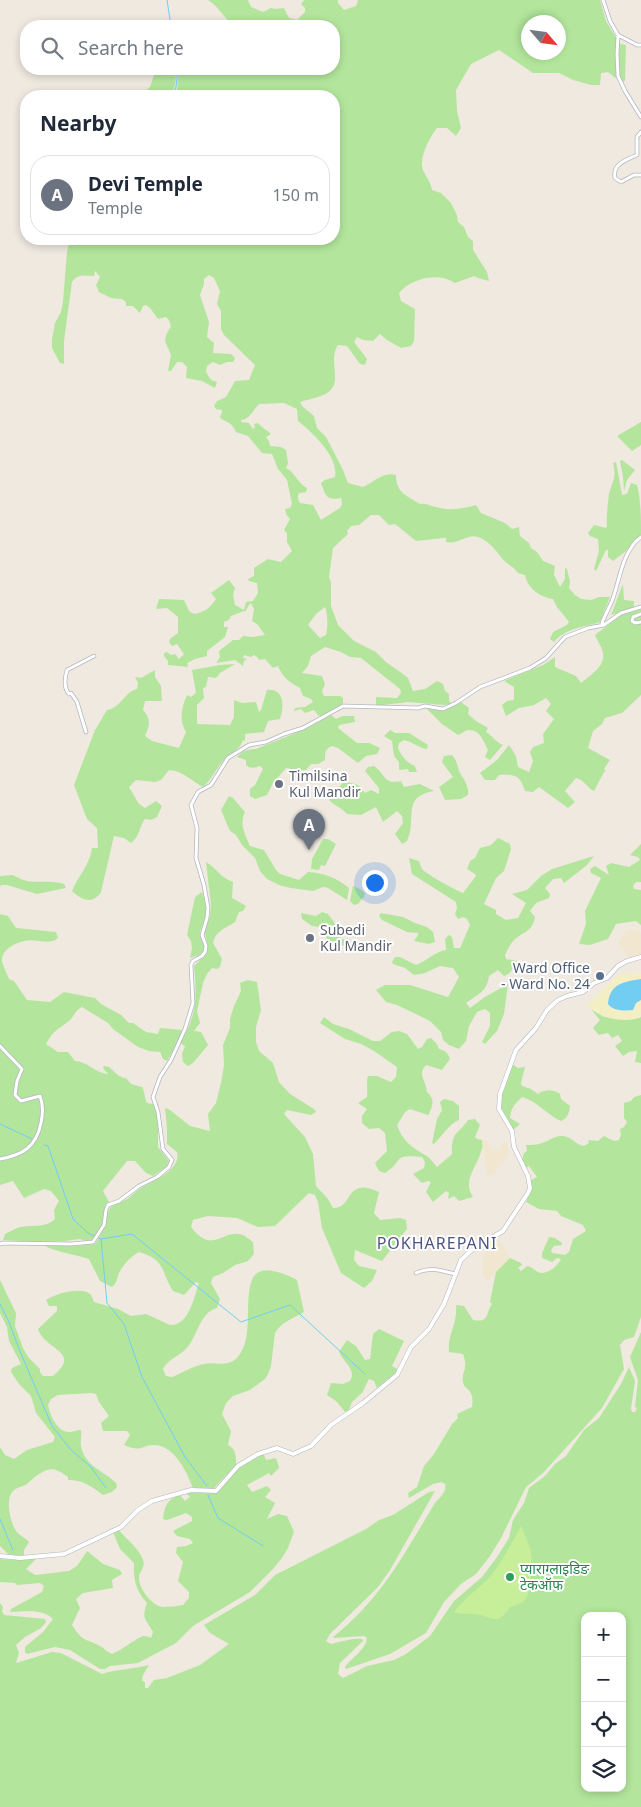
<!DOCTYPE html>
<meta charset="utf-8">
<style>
body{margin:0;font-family:"Noto Sans","Noto Sans Devanagari",sans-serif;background:#f2f2f3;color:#1f2937}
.controls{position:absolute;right:15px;bottom:15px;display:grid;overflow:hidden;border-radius:10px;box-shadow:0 2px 8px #0003}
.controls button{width:45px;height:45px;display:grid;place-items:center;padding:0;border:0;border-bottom:1px solid #e0e1e3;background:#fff;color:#1f2937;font:25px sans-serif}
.compass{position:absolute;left:521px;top:15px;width:45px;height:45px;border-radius:50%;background:#fff;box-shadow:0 2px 8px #0003;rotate:118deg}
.you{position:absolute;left:374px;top:882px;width:18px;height:18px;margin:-12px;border:4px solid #fff;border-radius:50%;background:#1a73e8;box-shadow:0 0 0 8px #1a73e833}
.badge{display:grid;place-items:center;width:32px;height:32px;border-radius:50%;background:#3e5cff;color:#fff;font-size:16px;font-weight:700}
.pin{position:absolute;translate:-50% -41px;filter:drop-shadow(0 1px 2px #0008)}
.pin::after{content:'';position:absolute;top:26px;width:18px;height:15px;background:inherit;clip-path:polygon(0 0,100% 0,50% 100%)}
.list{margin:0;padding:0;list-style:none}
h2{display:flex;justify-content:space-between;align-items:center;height:65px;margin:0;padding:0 20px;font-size:21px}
h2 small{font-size:16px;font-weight:400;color:#747a83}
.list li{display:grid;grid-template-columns:32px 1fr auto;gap:15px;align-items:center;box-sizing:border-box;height:80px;margin:0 10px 10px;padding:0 10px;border:1px solid #e0e1e3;border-radius:20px}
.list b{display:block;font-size:19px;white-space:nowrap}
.list p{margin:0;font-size:16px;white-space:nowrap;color:#747a83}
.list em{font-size:16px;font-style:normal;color:#747a83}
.icon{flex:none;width:28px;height:28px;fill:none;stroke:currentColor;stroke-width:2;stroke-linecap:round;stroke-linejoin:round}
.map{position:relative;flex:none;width:641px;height:1807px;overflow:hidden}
.search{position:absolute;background:#fff;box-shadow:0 2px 8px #0003;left:20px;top:20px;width:320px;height:55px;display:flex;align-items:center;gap:12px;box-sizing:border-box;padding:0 18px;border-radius:20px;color:#747a83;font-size:19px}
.panel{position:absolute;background:#fff;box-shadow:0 2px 8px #0003;left:20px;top:90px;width:320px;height:155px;border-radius:20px}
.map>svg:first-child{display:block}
</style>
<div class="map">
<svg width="641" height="1807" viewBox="0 0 641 1807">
<rect width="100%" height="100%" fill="#efe9e0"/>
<path fill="#f1e7d0" d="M627,930H638L641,934V956L630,959L619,945L618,941Z
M482,1140L488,1141L491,1149L501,1151V1143L507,1142L509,1153L508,1157L496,1169L495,1174L487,1176Z
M495,1237L503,1246L510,1258L488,1281L483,1276L482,1256L489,1248L487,1243Z"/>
<path fill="#b3e69c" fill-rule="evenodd" d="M208,0H248L251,7L263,12L271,8L275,9L284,8L289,18L297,20L305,12V8L301,4L304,0H338V3L344,10L356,6L358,0H600L606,21L620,44L626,45L625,80L624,82L614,77L608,72L601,73L600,85H591L573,80L559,73H533L499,50L471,64L456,90L457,111L461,128L456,136L447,128H437C429,138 417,161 424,172C427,178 431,183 432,190L441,193L451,203L457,215L458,222L464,227L468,237L473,241V250L487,272L489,281L478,278L474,276L455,283C438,272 412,278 399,293L401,301L415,309L414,341L411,346L401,348L387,340L380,334L373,341L363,340L357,337L354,342L367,359L365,365L360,364L347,346L338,345C327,361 344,382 327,393C320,398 308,399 300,402L303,407L314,416L317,428L326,437L343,470L348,483L363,487C374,482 383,471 396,475C396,493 406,495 420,504C427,503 429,506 436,507C450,511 462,509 476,505L481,513L505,523L512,529L519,527L520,536L529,543L531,548L537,552L543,561L555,566L554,575L560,587L565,579V568L567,569L570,582L569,588L575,595L581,599L591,600L599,597H610L600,622C583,628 567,627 554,642L550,639L553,632L567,625L569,622L557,607L553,599C540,597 527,588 525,575L518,573C513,566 506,564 501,557C495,549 482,533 469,537C461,539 456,544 446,542V538H443L416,541L395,524L389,525L379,515H371L359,525L351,526L347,531L348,534L333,548L329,577L331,582V606L338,625L354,641L376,652L386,662L403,674L408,678L413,691L425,689L437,681L443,684L445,691L449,694V700L451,704L444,705L408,702L376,706V697L397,698L401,693L400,689L361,658L350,657L341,652L325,647L311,656L308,666L302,673L322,676L325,684L322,691L324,696H340L343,698V704L321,716L318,715L314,710L305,713L301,709L294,711L295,708L305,707L313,702L311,699L303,696L300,688C289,682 283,678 278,666L273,668L265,659L259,660L257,657L254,655L251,657L244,655L243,658L247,659L244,661L243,666L235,660L216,663L220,657L219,651L233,640H239L243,636L252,637L265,635L257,624L252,621L254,609L251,603L249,605L245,612L244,611L231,616L229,620L224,622V627H228L225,637L207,651V656L195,659L187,663L188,667L168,665V661L164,656V653L167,652L171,655L175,654L179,659L184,654L177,644L172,646L169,642L170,639L178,633V617L167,608L156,609L159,599L184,600L189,611L194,614C205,612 210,608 216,599L211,593L229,580L235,588L233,595L235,605L244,610L246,602L253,601L258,593L257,583L249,581L248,579L254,576V568L268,559L281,562L292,551L287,542V533L284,530L290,519L286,514L285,509L290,508L292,504L287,480L278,469L272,454L262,453L248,436L236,432C232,423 229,423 221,419L220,416L222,413V410L216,409L214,406L217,401L226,397L235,381L249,380L255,365L224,335L221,329V311L217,304L220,291L214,278L209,275L204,279V284L200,295L209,322L207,337L214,343L213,353L231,354L235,358L233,362H227L220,365L213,362L207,366L206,372L211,380L217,382L215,388L202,381L186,378L187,367L182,362H177L171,371H168L171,355L165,341L166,335L171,326L169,320L166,317L158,319L150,308L146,305L143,306L140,313L133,306H126V302L122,299L111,298L99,292L96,285L100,277L95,271L94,276C85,276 78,273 72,282L64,341V364L60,363L52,348V339L55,323L61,312L63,302L67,252L70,239H334V96H175L177,89L179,69H334V26H275L272,24C266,24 262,21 257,21C249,21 238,29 230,22C222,15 218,6 208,0ZM528,22H558V52H528ZM284,403L297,409L298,421C312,432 339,457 335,477L325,480L321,483C326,496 326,501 341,498L342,504L340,508L321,520L313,505L300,503C298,500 297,496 299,493L306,492L307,488C297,483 296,473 286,468L288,463L286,450L281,447L270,446L269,441L266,437L271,434C267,430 262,428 258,423L254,424L255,427L253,429L249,423L241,422V420C250,419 253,410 259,404ZM325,607C328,615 328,627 326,635L320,638L308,625L316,614Z
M156,69H177L175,85L171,96H140L150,87Z
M641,422V445L632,451L617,436Z
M622,460L635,470L627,480L624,491L623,476L620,461Z
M616,462L622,495L627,494L631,483L637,485C641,499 641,520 641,536L632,544L626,551L613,561L608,557V550H606L596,571L594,569L599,551L598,539L590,536L588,533L594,525L606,528L607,526C606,519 608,502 609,494C612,482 617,478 613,463Z
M623,584L624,600L634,601V606L631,609L611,615Z
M641,609V695L622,713L605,718L602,724L593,731L588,748L610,760L604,769L606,771L604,772L594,791C587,788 585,780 576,778L565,791L575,802L568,808L539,787L533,792L525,791C520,775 515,774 499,775L495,780H485L480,773L497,760L509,745L516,756L518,767L529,772L533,761L530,752L533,747L544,743L543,734L554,719L546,711L551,704L546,698L534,705L519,708L506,716L502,705L507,701L514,700V687L504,681L543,665L555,657V667L576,676L581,683C589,676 605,667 603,654C603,648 597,641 595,635L621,615Z
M235,664L220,673L216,678L208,677L206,687L203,688L204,698L197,705V724L230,725L234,717V700L242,703L256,702L259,712L261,710L267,690C285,688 284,707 280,719L268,721L264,732L245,734V741L243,740C238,753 231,751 223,761C216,769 212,779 203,787C191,781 184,771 169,770L161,780L155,782L136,780L129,787L139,804L145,808L156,801L162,806L157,817L151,820L145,819C139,827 140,836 131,843L124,838L114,836L101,892C93,905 81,900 72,891C78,876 90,865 92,848H98L97,828L87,819L74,785L95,730L107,710C121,708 124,692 137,689L138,683L135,677L141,678L155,670V677L161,686L162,701H145L143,710C151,719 150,725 145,736L152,741L179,748L186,732C179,721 181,708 187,695L191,697L196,693L192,670L220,665Z
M461,702L469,708L468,714L476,721L488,728L486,732C493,736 495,742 503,745L490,760L485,757L488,750C484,742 480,730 469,730C465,730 462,734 458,735L442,724L426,708L444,711Z
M331,715L336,719L342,716H354L355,722L339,725L338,728L357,743H369L380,748L377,754L366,756L358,763L338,748L332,746C325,749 325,752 325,760L318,764H311L306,770L300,771L286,768L273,783L267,795L255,799L250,796V789L255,785L263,769L260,766C255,768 250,769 246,765V760L237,757C242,751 248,749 256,749L308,728Z
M390,730L395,733H409L428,745L427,749C419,748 413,742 404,740L399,743L398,748C401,756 407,763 415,766L417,772H409L408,769L399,770V762L394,756L392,741L384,736Z
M452,755C457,760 457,765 459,771C463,779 469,784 468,795L461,799L445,800L439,787L453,777L442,762L444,756Z
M374,766C386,774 383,785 401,781L404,787L420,784L434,791C400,797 418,819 407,841L402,844L395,834L403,823L402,816L397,811L383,822L376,807L361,815L347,814C342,808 335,806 329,800L344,781L358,785L365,793L371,790L379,794V788L365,771L368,767Z
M229,796L233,798L245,812C239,825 245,834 250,846L264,850L276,870L280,874L299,880L308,872C324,873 337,878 349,888L347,900L328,888L323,887L313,891L291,888L279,885L267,879L260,871L255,858L242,845L236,835L230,831L221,810Z
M498,838L510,844L511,849L504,871L496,878L484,904L496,910V914L506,920L518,918L526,903L512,894L527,890L541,876L552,869L594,856L587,865L564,883L561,878L553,879L545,888L550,894L549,898L536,903L530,911L535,917C532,933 523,931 513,941C510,945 507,950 505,955L506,959L517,961C514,967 511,974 504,976L498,970L489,976C487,992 478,994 466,1003L470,1008L485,997L508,984L504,1014L497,1031L485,1044L482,1042L490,1026V1013L485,1009L477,1012L469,1026L466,1041L459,1049L449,1045L443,1040L441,1032L430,1021L397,1005L386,1002L376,990L385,985H410L448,997L459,977L453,968L440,966L425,973L414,975L405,968L393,964L392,962L395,957H400L416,965C427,961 434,952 446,950L445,939L449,935L452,937L454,948H460L470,925L467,919L463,917L458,919L455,914L457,908L456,902L412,874L409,858L419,861C420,864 421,867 422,869C426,874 457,891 463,893L476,876L475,874L467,869L470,861L475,858L480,848L491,845Z
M323,839H328L336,844L325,866L321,865L319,870L311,869L312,859Z
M641,844V882H636L633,886L634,889L641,890V925L636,921L616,924L608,939L590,945L579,944L586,924L585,911L601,878L591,873L590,869L595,866L609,875L606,866L611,863L629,867L640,860L638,857L630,855Z
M206,862C217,868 219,877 233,882L232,898L246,906L243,911L239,912L235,922C226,928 215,931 213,943L222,959L220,967L217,969L212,968L207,974L203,983L197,1011L200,1023L194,1031L201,1032L208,1045L193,1063L188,1066L183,1062L182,1054L185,1046L180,1043C197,1016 197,997 194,966L206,954L208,947L204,929L210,916L211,905Z
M12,875C18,877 22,880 27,881C40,883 52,880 64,884L66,888L37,894L7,885H1L0,887V876Z
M353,886L360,889L365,893L364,897L358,904L354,905L350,901Z
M202,892C206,904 208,912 203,924C202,928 199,931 200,935C201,940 206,945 204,950C202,955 195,956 190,958L192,948L191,941L187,935L195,897Z
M322,912L328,914L334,922L341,939H348L347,945C331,947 327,942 322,927L312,926L302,919L301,913L316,916Z
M381,913L403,917L415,923L427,927L433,932L435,942L429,944L414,941L418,935V933L407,932L382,920L379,916Z
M0,914L8,916L16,928L56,932L58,938C49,946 35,938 24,941C15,943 1,950 2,961C3,966 7,974 9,979L14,981L27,1000L50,1002L64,992L95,998L101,1004L121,1015L129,1023H133L146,1032L158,1034L160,1028L182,1030L179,1040L167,1061L163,1059L160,1052L149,1051L138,1047L113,1029L108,1023L82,1007C74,1011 75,1016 69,1021C57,1030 54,1030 46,1044L58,1052H68L75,1061C87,1061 95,1073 108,1074L103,1068L104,1066L109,1067L119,1076L127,1079L131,1084L142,1087C145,1092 144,1097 147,1103L153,1104L158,1118V1147L169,1161L166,1167L153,1176L146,1173L135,1161H127L103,1191L109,1202L106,1207L103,1224L94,1239L86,1241L80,1239L65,1241L36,1242L3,1240L5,1234C10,1232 15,1228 20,1227C32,1225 46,1228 55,1219L54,1210L59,1201L51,1191L44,1189L24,1198L13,1181L0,1185Z
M248,980L257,982L261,1010L256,1027V1042L259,1051L273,1063L279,1082L290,1094L314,1109L316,1112L311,1115L287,1110L284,1114L305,1137L313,1154L316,1186L328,1199L333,1208C354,1209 344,1176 379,1192L374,1213L380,1220L400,1218L406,1220L407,1229L382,1261L355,1250L354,1260L359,1266L377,1270L372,1281L364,1288L341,1273L322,1228L318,1202L315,1195L309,1193L275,1226L258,1227L237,1218L208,1216L193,1220L191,1227C213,1256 223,1228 243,1235C246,1236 250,1240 253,1242L254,1254L248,1261L235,1265L223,1273L213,1277L211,1283L220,1299L217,1308C201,1312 198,1333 189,1345C182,1356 168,1358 163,1369L166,1376L172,1377C182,1373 193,1366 204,1364C215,1361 227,1368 237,1358C255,1338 243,1304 252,1280C259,1262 286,1274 297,1280L304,1312C294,1318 281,1322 275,1333L271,1366L268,1374L265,1379L250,1390L233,1396L226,1403L222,1414L231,1431L228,1445C236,1449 236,1456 236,1465L213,1489L193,1488C187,1473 175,1446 155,1445C140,1445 143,1453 124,1445L130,1435L127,1431H103L101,1423L109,1416L99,1402L96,1394L91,1393L58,1395L51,1399L48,1405C50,1415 57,1432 69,1432C74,1432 76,1430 81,1430C82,1436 80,1441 81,1446C85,1467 103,1470 116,1483L117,1487L112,1492L103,1495C91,1486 83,1480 68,1480V1477C64,1475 62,1472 58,1471C47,1465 35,1477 27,1484C22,1487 17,1487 13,1491C5,1499 10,1524 17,1532C20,1536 26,1538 29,1542L24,1550V1555L10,1556L0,1546V1447L5,1455L14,1459L27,1450L53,1442L55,1437L36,1413L31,1396L19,1384L11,1372L12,1368L21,1364L9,1341L7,1327L0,1313V1280L16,1313L15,1326L23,1348L28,1357L40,1369V1372L43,1376H53C83,1351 44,1350 38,1329L57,1311V1306H49L46,1300C54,1294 81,1286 90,1294C92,1296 93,1299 94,1302L118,1309L131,1316L146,1314L170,1325C189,1326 194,1297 199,1283L196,1282L184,1295L173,1291C160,1270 166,1260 139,1252C131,1256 123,1265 119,1273C117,1278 117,1283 112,1287L100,1281L89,1259C78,1255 51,1251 44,1245L76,1246L95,1244C104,1235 106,1209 112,1206C115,1204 119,1203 123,1201C129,1199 133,1194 138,1190C151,1181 182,1171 177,1152L167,1144V1128L165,1108L170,1110L190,1126L210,1131L208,1114L216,1103L221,1083L224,1065L223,1045L230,1028V1019L234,1006L241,991L240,983Z
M590,1008L604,1017L639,1018L641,1017V1063L635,1062L637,1051L629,1052L623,1056L615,1046L622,1041L618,1035L612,1038L608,1033L599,1035L593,1028L600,1020Z
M324,1017L333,1024L349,1029L373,1041H380L392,1032L399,1031L407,1034L418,1049L422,1047L427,1039L431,1038L437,1044L439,1049C445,1050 448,1053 450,1059L442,1070L426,1065C417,1074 426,1080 427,1092C435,1099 433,1105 429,1114L428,1115L410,1109L405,1112L397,1125C402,1140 411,1147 425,1155C430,1157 433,1163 437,1167L452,1154C451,1131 458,1135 468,1120L475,1119L480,1125L475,1137L477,1139L482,1140C482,1143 483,1146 482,1148C479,1165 461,1180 473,1197L459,1201L454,1196L448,1199L449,1193L446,1191L433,1202L426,1192L431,1182L428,1181L422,1183L413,1174L424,1168L425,1162L422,1157C390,1154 405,1161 385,1173L379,1171L375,1163L387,1151L385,1133L379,1128L369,1129L362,1123V1116L367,1109L358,1103L367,1097C368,1089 366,1083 368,1076H377L391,1082L396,1077L397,1067L374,1051L361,1044L345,1039L320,1023Z
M512,1064L518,1068L525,1067L521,1083L522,1086L531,1089L538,1094C544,1089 554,1089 560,1094L561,1099L570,1106C569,1113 568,1118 561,1121C547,1115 537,1101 522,1097C515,1104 511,1107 510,1118L520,1124L513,1130L500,1108L501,1097Z
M641,1095V1317L634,1337L624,1340L620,1345L624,1369L602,1408L543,1473L526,1487L501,1538L490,1556L476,1574L461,1584L444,1602L426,1633L390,1654L346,1669L345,1667C351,1658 366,1650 367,1638L364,1636L334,1638L333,1637C382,1598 404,1554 435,1503C440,1497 447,1492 445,1484L441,1482L433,1484L409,1498L408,1493L417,1487L424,1466L434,1454L452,1424L458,1418L457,1414L472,1407C475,1387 464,1391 463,1382C461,1371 469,1370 463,1354L449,1352C447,1334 458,1324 456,1305L464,1306L473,1320C490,1323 485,1314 492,1304L490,1302L496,1272L510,1258L521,1263L522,1265L518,1268L521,1271L527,1266C532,1267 534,1270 538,1272C546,1276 558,1266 561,1259L557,1258L552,1262L542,1258C541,1251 547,1244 549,1237L555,1238L562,1243V1245L554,1246L551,1250L552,1253L565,1255L569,1252L573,1239L586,1231L583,1225L561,1216L557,1211L539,1209L526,1202L531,1189V1180L537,1177L529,1166L526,1168L522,1160L524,1153L527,1151L526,1145C531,1145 537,1145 542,1143C548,1141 556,1135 563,1136C572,1137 576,1145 584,1146L589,1143L588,1140L598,1141L604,1136L614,1141L619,1140L621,1135L620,1129L624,1127L627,1122L624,1118V1103L631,1101L634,1097Z
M444,1099L453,1101L459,1106V1120C449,1124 442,1136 434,1144L432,1143L437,1119L442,1110L440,1102Z
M379,1329L404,1341L392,1366L399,1370L377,1388L374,1381L369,1379L362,1393L352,1402L349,1410L346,1413L336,1401L327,1395L331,1383L343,1384L350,1381C357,1369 343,1362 339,1352L347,1340L356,1346L365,1360L370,1359L373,1334Z
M641,1332V1807H0V1603L3,1607L2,1611L4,1615L45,1619L46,1622L41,1628L25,1637L16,1645L19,1653L16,1663L52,1652L61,1653L102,1674C117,1669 134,1669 149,1665L143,1675L142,1681L145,1682V1688H148L154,1680L167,1678L200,1665L229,1644L210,1633L204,1625L255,1595L275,1575L366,1529L379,1520L393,1515L429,1492L435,1491L390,1570L378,1587L330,1634L326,1641L331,1644C342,1642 351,1638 362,1639L363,1641L340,1663L338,1674L343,1678L367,1666L394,1660L406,1654L430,1636L454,1601L482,1577L497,1557L509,1538L513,1520L524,1503L529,1488L545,1476L555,1464L566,1456L584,1430L599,1418L621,1384L629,1367L635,1381L631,1409L632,1412H635L637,1408L635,1407L638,1380L630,1357ZM585,1616H622V1788H585Z
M263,1453L266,1460L276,1458L279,1468L271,1476L269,1473L247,1485L252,1492L267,1486L271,1490L265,1497L275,1503L267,1519L278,1514L287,1516L294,1532L288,1548L282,1558L273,1569L250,1592L193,1626L176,1643L138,1663L110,1666L105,1669H100L70,1650L55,1647L27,1654L25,1652V1647L43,1632L53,1619C42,1608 24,1612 10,1612L11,1609L42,1592L44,1586L40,1583L17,1585L15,1583L0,1582V1559L18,1560L37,1558L26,1569L35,1575L69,1571L77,1566L87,1551L103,1564L120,1570L122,1574L112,1580L113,1588L83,1593L76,1599L80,1608L72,1625C83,1643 86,1638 102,1647C105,1650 108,1652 112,1654C121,1651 139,1636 144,1636C145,1636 150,1637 151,1638L153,1632C146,1619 141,1619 147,1603C136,1591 133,1579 134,1563L120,1549L113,1532L118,1529C126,1539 139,1548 143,1560C146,1567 139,1571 139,1578C139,1589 152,1606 163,1607C169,1607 177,1606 183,1605L189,1598V1592L178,1581L183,1562L176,1553L177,1547L186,1546L193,1543L190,1539L177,1536L173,1531L192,1521V1517L186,1513L167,1520L163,1519C164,1507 167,1499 180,1495L185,1501L190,1497L186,1493L191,1491L217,1492L242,1465Z"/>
<path fill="#f4eec4" d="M641,973V979C624,981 613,984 608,1002C612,1011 623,1010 632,1011L636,1003L641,1000V1016L639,1018C622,1023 600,1018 587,1006L619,974Z"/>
<path fill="#c7ee98" d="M521,1526C532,1551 534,1556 530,1583C528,1598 527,1603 510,1607C496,1628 493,1616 475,1614C467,1614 462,1614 454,1612C463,1600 474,1592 485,1582C498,1569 512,1543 521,1526Z"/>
<path fill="#72cdf2" d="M641,979V1000L636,1003L633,1010C625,1011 613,1011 608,1004C610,983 624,982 641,979Z"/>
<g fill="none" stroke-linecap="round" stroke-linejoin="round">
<path stroke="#72cdf2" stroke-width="1" d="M167,0L171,26
M172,96L176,87L178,69
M0,1124L32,1139
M44,1145L48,1146L73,1219L88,1233L101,1239L132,1234L241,1322L290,1305L365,1374
M101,1239L107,1303L124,1324L142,1377L185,1457L207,1486
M0,1304L9,1322L19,1349L52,1426L71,1450L91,1467L106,1488
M208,1495L218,1518L263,1546
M0,1519L13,1550"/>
<g stroke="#b4b6c1" stroke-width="4.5">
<path id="minor" d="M603,0L610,21L618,35L617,54L618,76L625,91L641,117
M618,35L637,45H641
M641,132L637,137V155C626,160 612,164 615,178L621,182L634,175H641
M641,614L633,617L632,621L635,623L641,622
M604,624L602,623C605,615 609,608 612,601C620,580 622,551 641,537
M86,732L77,702L71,693L69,694C63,687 65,677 67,670L94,656
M0,1046L22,1069L17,1081L15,1095L21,1101L40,1096C43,1104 43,1114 41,1123C36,1147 23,1155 0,1159
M0,1244L3,1243L71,1244L93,1242L104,1225L106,1210L108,1205L119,1201L139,1186L157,1177L169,1167L172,1160L163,1149L158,1112L153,1097L160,1077L171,1060L185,1029L193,1003L191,965L193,961L202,956L205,952L206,946L202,935L207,918L208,908L204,885L196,858L197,828L191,805L198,792L211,785L228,758L249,745L266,742L284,734L303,728L343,706L418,708L425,706L443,709L456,703L480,687L530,668L546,658L565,637L588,628L604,625L621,613L641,607
M416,1273C432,1267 438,1270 455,1274"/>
</g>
<g stroke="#b4b6c1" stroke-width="5">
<path id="tertiary" d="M0,1556L20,1558L64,1554L121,1527L138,1510L152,1501L191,1490L216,1491L238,1466L258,1454L277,1448L293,1454L311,1446L331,1425L363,1403L397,1375L411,1347L429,1329L444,1304L461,1260L473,1249L503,1231L528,1193L530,1188L528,1176L514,1147L512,1131L499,1109L500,1094L516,1050L536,1028L547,1010L558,1000L567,996L583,992L594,983L607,978L618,966L627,961L641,957"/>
</g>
<use href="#minor" stroke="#fff" stroke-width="3"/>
<use href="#tertiary" stroke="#fff" stroke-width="4"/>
</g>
<g fill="#6b7280" stroke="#fff" stroke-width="2">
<circle cx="279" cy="784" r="5"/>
<circle cx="310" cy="938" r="5"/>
</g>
<circle fill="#5c6f8a" stroke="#fff" stroke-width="2" cx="600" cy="976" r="5"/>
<circle fill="#2e9e5b" stroke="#fff" stroke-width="2" cx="510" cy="1577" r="5"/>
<g text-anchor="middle" stroke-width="4" stroke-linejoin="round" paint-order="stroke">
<g font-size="14" fill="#5b616d" stroke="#fff" text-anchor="start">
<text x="289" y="781">Timilsina<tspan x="289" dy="16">Kul Mandir</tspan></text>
<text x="320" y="935">Subedi<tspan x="320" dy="16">Kul Mandir</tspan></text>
</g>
<g font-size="14" fill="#4e5e75" stroke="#fff" text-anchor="end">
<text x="590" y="973">Ward Office<tspan x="590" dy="16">- Ward No. 24</tspan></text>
</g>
<g font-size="14" fill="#27864d" stroke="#fff" text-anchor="start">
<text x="520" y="1574">प्याराग्लाइडिङ<tspan x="520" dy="16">टेकऑफ</tspan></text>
</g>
<g font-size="16" letter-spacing="1" fill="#4c5481" stroke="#fff">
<text x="437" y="1249">POKHAREPANI</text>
</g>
</g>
</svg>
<div class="controls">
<button>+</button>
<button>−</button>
<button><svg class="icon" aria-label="locate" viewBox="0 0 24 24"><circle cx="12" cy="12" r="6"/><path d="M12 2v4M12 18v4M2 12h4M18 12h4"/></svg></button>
<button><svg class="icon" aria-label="layers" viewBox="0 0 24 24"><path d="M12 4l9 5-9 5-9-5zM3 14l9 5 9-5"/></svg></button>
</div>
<svg class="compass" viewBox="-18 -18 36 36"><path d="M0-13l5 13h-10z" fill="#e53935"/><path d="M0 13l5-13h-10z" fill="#747a83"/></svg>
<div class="you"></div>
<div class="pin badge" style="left:309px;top:850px;background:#6b7280">A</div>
<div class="search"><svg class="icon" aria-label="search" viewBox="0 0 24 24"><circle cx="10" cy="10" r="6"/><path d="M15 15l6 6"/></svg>Search here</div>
<section class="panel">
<h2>Nearby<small></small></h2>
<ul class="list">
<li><span class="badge" style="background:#6b7280">A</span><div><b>Devi Temple</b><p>Temple</p></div><em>150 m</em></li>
</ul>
</section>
</div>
